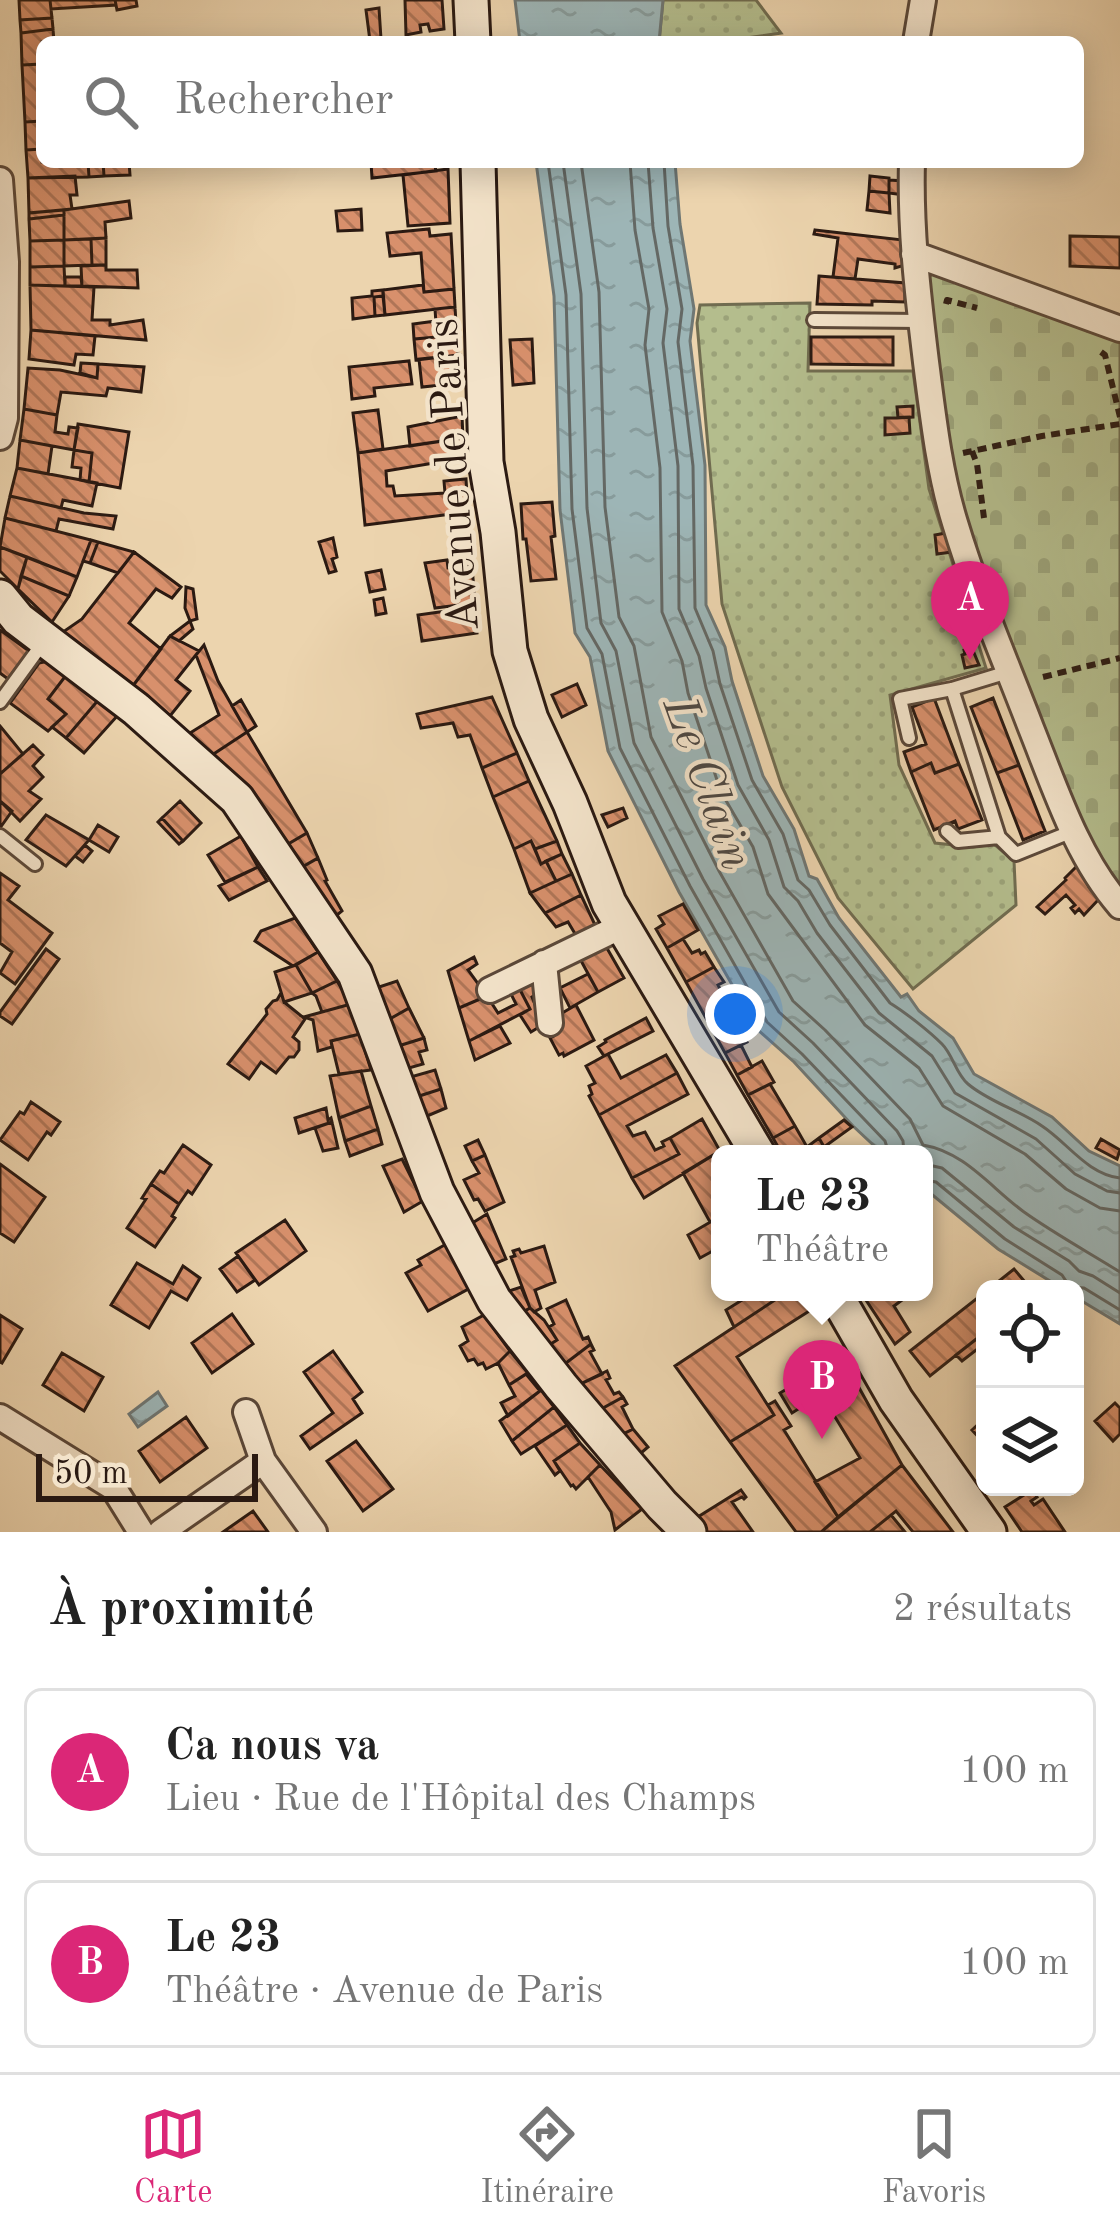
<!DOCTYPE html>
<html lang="fr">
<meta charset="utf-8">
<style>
body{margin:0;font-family:"Old Standard TT",serif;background:#f2f2f2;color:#222}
.controls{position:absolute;right:36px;bottom:36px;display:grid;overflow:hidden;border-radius:18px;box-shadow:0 6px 30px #0003}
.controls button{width:108px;height:108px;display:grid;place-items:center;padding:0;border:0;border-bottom:3px solid #e0e0e0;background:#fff;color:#222;font:60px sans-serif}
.scale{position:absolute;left:36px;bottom:30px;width:222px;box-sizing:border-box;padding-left:12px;border:6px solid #2b1a12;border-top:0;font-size:33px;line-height:42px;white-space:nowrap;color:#2b1a12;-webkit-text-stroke:9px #f3e3ca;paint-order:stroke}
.you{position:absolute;left:735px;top:1014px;width:42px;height:42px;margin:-30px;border:9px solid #fff;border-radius:50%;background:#1a73e8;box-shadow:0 0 0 18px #1a73e833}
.badge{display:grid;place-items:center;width:78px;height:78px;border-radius:50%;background:#db2777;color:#fff;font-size:39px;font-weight:700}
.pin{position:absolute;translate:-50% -99px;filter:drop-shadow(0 3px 6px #0008)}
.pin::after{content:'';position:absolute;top:63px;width:42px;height:36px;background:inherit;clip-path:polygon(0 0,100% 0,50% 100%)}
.popup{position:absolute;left:711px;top:1145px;width:222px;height:156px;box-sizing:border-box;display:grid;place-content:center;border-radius:18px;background:#fff;filter:drop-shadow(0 3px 9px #0005);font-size:39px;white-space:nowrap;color:#767676}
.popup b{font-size:45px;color:#222}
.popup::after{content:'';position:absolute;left:50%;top:100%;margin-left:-24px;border:24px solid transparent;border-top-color:#fff}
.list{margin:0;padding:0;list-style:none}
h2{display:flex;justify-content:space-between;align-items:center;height:156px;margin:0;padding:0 48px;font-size:51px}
h2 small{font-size:39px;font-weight:400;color:#767676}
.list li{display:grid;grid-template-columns:78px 1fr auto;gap:36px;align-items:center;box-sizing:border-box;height:168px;margin:0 24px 24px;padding:0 24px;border:3px solid #e0e0e0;border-radius:18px}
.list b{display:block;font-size:45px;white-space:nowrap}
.list p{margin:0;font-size:39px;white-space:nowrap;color:#767676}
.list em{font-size:39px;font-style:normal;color:#767676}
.icon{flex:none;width:66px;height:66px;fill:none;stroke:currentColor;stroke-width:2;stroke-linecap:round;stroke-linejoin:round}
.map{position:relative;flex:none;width:1120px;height:1532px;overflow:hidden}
.search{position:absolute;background:#fff;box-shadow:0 6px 30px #0003;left:36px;right:36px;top:36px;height:132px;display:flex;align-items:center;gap:30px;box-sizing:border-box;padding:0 42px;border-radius:18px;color:#767676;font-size:45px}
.sheet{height:540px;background:#fff}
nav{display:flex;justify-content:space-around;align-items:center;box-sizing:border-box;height:168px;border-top:3px solid #e0e0e0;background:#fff;font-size:33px;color:#767676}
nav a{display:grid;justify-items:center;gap:6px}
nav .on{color:#db2777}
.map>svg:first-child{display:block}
</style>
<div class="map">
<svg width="1120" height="1532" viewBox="0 0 1120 1532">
<defs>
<pattern id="grass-dots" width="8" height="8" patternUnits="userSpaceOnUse" patternTransform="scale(3)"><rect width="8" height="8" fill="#b4bd8d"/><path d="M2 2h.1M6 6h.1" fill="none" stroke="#9ba279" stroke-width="1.8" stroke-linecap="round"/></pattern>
<pattern id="cemetery-stones" width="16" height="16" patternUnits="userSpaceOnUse" patternTransform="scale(3)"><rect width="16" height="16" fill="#b4bd8d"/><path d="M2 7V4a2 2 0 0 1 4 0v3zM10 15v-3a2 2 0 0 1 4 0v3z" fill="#9ba279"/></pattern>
<pattern id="water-ripples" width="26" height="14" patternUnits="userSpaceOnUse" patternTransform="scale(3)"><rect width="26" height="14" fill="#9db5b6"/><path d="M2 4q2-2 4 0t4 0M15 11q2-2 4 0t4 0" fill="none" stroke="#879b9b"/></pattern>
<pattern id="building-back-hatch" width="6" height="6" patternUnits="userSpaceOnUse" patternTransform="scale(3)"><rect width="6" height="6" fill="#d8906c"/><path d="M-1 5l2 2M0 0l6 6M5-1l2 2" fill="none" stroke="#af7557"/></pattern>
</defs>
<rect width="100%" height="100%" fill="#ecd4ae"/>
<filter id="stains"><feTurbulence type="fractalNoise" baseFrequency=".00167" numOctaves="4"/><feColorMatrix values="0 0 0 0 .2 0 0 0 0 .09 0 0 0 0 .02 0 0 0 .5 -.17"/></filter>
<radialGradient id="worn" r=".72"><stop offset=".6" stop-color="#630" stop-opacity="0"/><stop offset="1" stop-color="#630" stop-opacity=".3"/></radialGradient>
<path fill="url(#grass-dots)" stroke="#706c50" stroke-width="3" d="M663,0H756L781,33L717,42H659Z
M810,303L808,371H913L929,489L986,668L890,695L899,765L935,843L973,847L994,844L1014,861L1016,905L913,989L838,898L782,787L722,604L697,323L700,305Z"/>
<path fill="url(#cemetery-stones)" stroke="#706c50" stroke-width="3" d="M933,269L1120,338V892L1107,877L1068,797L992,605L946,453L924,276Z"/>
<path fill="url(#water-ripples)" stroke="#6f7774" stroke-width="3" d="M515,0H663L659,42H520Z
M536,162H675L680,224L694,309L690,341L705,465L706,605L725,647L732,681L763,776L794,829L809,876L817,879L839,918L901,997L907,994L919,1011L953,1038L974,1074L1052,1117L1089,1151L1120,1166V1324L1075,1297V1289H1063L998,1249L924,1188V1154H883L853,1126L794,1062L758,1030L679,892L608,751L590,657L575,633L560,510L554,296Z
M158,1392L167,1406L138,1427L129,1414Z"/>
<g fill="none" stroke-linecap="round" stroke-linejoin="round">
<path stroke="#646864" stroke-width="3" d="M548,162L566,295L572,509L587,628L602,654L620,748L690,886L767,1022L802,1054L885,1141L889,1154
M563,162L581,294L587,508L601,623L616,651L634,743L703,879L779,1012L813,1043L897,1131L903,1141L904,1154
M581,162L599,292L605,507L619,617L634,646L651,737L719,871L793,1001L825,1030L910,1119L923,1145C965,1152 991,1188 1024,1212C1055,1234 1088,1252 1120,1272
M630,162L635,230L649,309L645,345L660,468L662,612L682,661L688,693L721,792L753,847L768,894L865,1025L919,1068L943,1106L1025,1154L1066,1189L1100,1208L1120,1211
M648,162L653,228L667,309L663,343L678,466L679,609L699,656L706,688L738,785L769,840L784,887L798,901L817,933L879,1013L932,1056L955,1093L1036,1139L1075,1174L1107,1191L1120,1193
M664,162L668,226L682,309L678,342L693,466L695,608L713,651L720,684L752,780L783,834L798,880L809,890L830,925L890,1003C906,1013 929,1031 942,1044C953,1055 956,1074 968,1084C989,1102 1019,1110 1042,1126C1068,1143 1087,1174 1120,1178
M924,1164L942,1168L1014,1227L1069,1261L1079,1271L1093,1276L1120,1293
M924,1180L936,1182L1005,1239L1062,1275L1070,1287L1084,1288L1120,1310"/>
</g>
<path fill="url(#building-back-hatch)" stroke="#2b1a12" stroke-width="3" d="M19,0H50L52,18L20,20Z
M50,0H115L116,5L51,9Z
M115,0H136L137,6L117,10Z
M405,0H442L444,29L430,31L428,24L420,25L421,32L406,35Z
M379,8L381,39L370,41L366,10Z
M52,18L53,29L21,33L20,20Z
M53,29L54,42H42V64L22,65L21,33Z
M42,64V121L25,122L22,65Z
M42,121V149L26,150L25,122Z
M42,149V162H88L89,177L28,178L26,150Z
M88,162H103L104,176L89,177Z
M103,162H129L130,175L104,176Z
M371,162H434L436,171L372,178Z
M448,169L450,223L408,226L403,175Z
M75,176L77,195H70L72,209L29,213L28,178Z
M870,176L889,178V193L869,191Z
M889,180L904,181V195L889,193Z
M869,191L889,193L890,213L867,210Z
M129,201L131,218L105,222L106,238L64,240V210Z
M361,209L362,230L338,231L336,211Z
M64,210V215L29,219V213Z
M64,215V240L30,241L29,219Z
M429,229L430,236L451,234L454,289L424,292L421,253L390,256L387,233Z
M815,230L903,240L905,265L895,268V264L858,259L855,279L833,277L838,238L814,234Z
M1070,236L1120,237V268L1070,266Z
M106,238V265H92L91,239Z
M91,239L92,265L64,266V240Z
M64,240V266L30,267V241Z
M106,265V270H137L138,288L82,286L81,266Z
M64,266L65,286L30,285V267Z
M819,276L905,283V302L872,301V305L817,304Z
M65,277H81L82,286H65Z
M30,285L94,287L92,320H110V325L143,320L146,340L31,330Z
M423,285L424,292L454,289L455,307L385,315L383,290Z
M383,290V296L374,297L375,316L353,319L352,298L372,296V291Z
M383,296L385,315L375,316L374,297Z
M455,307L458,355L416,360L414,339L437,337L435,309Z
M436,321L437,337L414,339L413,324Z
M31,330L95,336L93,355L76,354L74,365L29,359Z
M811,337H893V365L811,364Z
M532,339L534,383L513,385L510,340Z
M460,355L461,383L422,387L419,359Z
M409,361L412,384L374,388L375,396L352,399L349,367Z
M81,363L98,364L97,378L80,373Z
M98,364L144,367L141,392L108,388L106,396L61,392L57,415L24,409L28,368L60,370L97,378Z
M913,406V417L898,418L897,407Z
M24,409L57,415L55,432L68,434L69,427L78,428L74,450L20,440Z
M378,410L383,449L358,453L353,413Z
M462,416L463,438L410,446L408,427Z
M909,417L910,433L885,435V418Z
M78,424L129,432L120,488L89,482L92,453L74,450Z
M463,438L464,458L386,471L387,486H393L395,496L445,493L444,481L466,479L468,512L365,525L358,453Z
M20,440L52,446L48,474L17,468Z
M74,450L92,453L89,482L80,480L81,468L72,467Z
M17,468L97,483L92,506L63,500L61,508L10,496Z
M10,496L84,513L116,516L113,529L59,519L56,531L5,518Z
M552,502L555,536L551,537L556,579L531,581L526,539H523L521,504Z
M5,518L91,540L77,577L0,547Z
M946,533L952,552L937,554L935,535Z
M333,538L337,557L332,559L336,571L329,573L319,542Z
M91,540L98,542L90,563L83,561Z
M98,542L134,552L118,573L90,563Z
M0,547L27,557L18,589L0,571Z
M134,552L181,587L172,598L156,589L129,623L161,649L132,687L63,632L82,619Z
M470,553L472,566L459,567L458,554Z
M27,557L77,577L69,596L21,576Z
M447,560L448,568L472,566L475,603L435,608L425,563Z
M381,570L385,589L370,592L366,573Z
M21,576L69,596L52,622L18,589Z
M186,587L193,589L197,619L190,621L185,608Z
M383,598L386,613L376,615L374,600Z
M475,607L477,633L422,641L418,615Z
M190,621L193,629L179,641L170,636Z
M0,630L29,651L8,679L0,673Z
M170,636L199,651L176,680L190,691L170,716L132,687Z
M204,645L218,681L247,732L212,755L190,733L219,715L196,655Z
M972,648L979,665L965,668L962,655L965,654L964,650Z
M49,661L67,674L48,699L66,714L48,731L10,703L39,663Z
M67,674L100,698L66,738L52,727L66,714L48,699Z
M577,684L586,705L562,717L552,695Z
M492,697L517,753L482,768L470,735L458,737L453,723L421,728L417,714Z
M100,698L119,714L84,753L66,738Z
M934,698L959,764L935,773L931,763L911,772L904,752L926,744L912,707Z
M993,698L1019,765L997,773L971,707Z
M241,700L256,726L247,732L232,706Z
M0,726L23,754L0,774Z
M247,732L307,833L283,847L212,755Z
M33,745L43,755L33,766L43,777L29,791L41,799L20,821L0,801V774Z
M517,753L529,781L493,797L482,768Z
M931,763L935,773L959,764L982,820L958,829L955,821L934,830L911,772Z
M1019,765L1045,831L1023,840L997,773Z
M529,781L557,841L535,849L531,841L514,849L493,797Z
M0,801L12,811L0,828Z
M180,801L201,823L183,841L162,818Z
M623,808L627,818L608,827L602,815Z
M46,815L89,840L66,866L26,840Z
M162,818L183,841L179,844L158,822Z
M98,825L118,837L109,852L89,840Z
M307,833L318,858L297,870L283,847Z
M241,836L258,867L225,882L208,855Z
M531,841L541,864L546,861L556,881L530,893L514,849Z
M557,841L562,854L541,864L535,849Z
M85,845L92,851L83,862L75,856Z
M562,854L572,874L556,881L546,861Z
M318,858L327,880L325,881L342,911L332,919L297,870Z
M1078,865L1089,887L1099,899L1084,915L1079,909L1075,913L1071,908L1075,905L1066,895L1045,914L1037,907L1066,880L1065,878Z
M258,867L267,881L229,900L219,886Z
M0,873L19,886L8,900L52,933L15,984L0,973L12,952L0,943Z
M572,874L581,895L545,913L530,893Z
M581,895L596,927L577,937L568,922L556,927L545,913Z
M683,904L698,930L667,948L656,929L664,924L659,916Z
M295,918L318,952L293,966L255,941L261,931Z
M683,939L692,953L699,950L701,954L705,952L714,967L686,982L667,948Z
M604,943L624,978L598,992L579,957Z
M46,949L59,959L12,1024L0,1016V1012Z
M318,952L337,981L312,993L296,965Z
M474,957L477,964L468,970L487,996L459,1008L448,971Z
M296,965L312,993L284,1002L275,972Z
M714,967L724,982L718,985L722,993L718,996L726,1010L707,1020L686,982Z
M538,970L541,992L532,997L536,1007L542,1004L544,1024L531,1032L520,1015L530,1009L515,980Z
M588,974L598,992L570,1008L560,988Z
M337,981L351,1004L322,1012L316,996L312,993Z
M397,981L409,1008L388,1020L379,987Z
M517,984L530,1009L469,1041L459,1008L487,996L498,1013L516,1004L508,988Z
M281,993L284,1002L305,1019L293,1037L299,1042V1050L294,1057H289L276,1073L261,1062L249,1079L228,1064L267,1014L266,1009L273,1001L277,1000Z
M351,1004L360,1034L331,1041L332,1047L318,1051L313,1020L304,1017Z
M576,1005L594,1040L564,1056L563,1053L559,1055L550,1038L554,1036L550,1020Z
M733,1006L744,1024L739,1026L747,1042L725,1053L707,1020Z
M409,1008L424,1038L395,1047L388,1020Z
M646,1018L653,1031L604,1056L598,1047L606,1042L605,1040Z
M500,1026L510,1043L475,1060L469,1041Z
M360,1034L371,1070L339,1074L331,1041Z
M424,1038L427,1050L419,1052L423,1064L402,1070L395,1047Z
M741,1045L752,1067L737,1075L725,1053Z
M608,1054L621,1078L666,1055L677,1073L599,1115L589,1096L592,1094L589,1086L595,1083L586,1066Z
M762,1061L774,1082L748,1095L737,1075Z
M435,1070L441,1089L413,1098L407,1078Z
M361,1071L371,1106L339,1118L330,1076Z
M677,1073L688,1094L627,1126L633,1136L645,1132L655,1150L664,1146L662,1142L670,1138L679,1154L632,1178L599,1115Z
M770,1084L795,1126L773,1138L748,1095Z
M441,1089L446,1108L420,1119L413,1098Z
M31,1102L60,1122L51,1135L47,1132L28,1160L0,1140L20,1112L24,1114Z
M371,1106L378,1129L345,1141L339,1118Z
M326,1108L328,1120L331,1118L332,1122L299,1133L295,1118Z
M702,1119L720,1151L644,1198L632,1178L679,1154L670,1138Z
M844,1120L852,1127L824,1147L819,1138Z
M332,1122L338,1148L323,1151L315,1128Z
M795,1126L807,1147L797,1154H782L773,1138Z
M378,1129L382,1144L350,1156L345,1141Z
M819,1138L828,1154H797L807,1147Z
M1101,1139L1120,1150L1117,1159L1096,1148Z
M478,1140L485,1155L472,1161L465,1146Z
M183,1145L211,1165L192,1194L188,1191L179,1204L151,1184L160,1171L164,1173Z
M720,1151V1216L710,1222L683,1173Z
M485,1155L504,1202L485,1211L478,1199L474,1200L464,1180L479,1173L472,1161Z
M402,1159L423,1201L404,1212L383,1166Z
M0,1164L45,1197L14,1242L0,1233Z
M151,1184L179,1204L172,1216L175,1218L155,1247L127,1228L146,1199L142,1198Z
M487,1214L506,1259L489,1266L469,1225Z
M719,1217L720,1247L700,1258L688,1235Z
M285,1220L306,1251L259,1285L236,1253Z
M448,1243L470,1288L428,1311L406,1273L421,1265L418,1260Z
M544,1246L555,1282L535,1290L541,1308L534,1312L530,1308L511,1257L515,1256L513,1251L519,1249L521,1253Z
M238,1256L255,1280L237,1292L220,1269Z
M137,1263L173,1284L183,1266L200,1278L187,1300L171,1291L149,1328L111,1305Z
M1014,1269L1031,1289H989Z
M521,1287L530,1308L519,1314L503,1293Z
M755,1292H787L734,1327L726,1310Z
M787,1292H805L814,1308L737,1357L774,1415L730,1442L675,1366Z
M866,1292H913L894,1306L910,1332L895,1344L862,1294Z
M985,1292V1332L930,1376L910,1351Z
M566,1300L583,1339L588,1337L591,1344L562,1366L546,1347L557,1340L549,1327L554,1324L547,1309Z
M530,1308L544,1320L557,1340L546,1347L519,1314Z
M232,1314L253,1344L212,1373L192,1343Z
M0,1315L22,1329L2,1363L0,1362Z
M484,1315L510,1351L498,1363L486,1369L483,1363L478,1365L474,1359L468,1361L460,1346L468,1341L462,1327Z
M979,1337L984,1344L962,1361L956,1355Z
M591,1344L594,1350L590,1352L602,1374L576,1386L562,1366Z
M333,1351L362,1392L353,1399L362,1413L310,1449L301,1436L333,1413L304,1372Z
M510,1351L528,1373L509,1385L498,1363Z
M838,1351L852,1375L792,1413L780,1393L825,1367L821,1360Z
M62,1353L103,1377L84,1411L43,1385Z
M607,1371L610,1378L606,1380L614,1394L619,1392L623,1397L594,1413L576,1386Z
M526,1374L540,1391L508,1416L501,1403L515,1396L509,1385Z
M852,1375L902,1465L838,1517L815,1482L860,1458L821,1394Z
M541,1390L554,1407L512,1441L500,1421Z
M623,1397L627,1404L622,1407L633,1429L613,1439L594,1413Z
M775,1401L791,1426L784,1430L838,1517L821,1532H796L730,1442L774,1415L768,1405Z
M1115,1403L1120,1408V1434L1113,1441L1095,1421Z
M554,1407L567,1425L521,1454L512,1441Z
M186,1417L207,1448L160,1482L139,1451Z
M985,1418V1444L972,1430Z
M567,1425L580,1443L554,1461L560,1471L555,1475L535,1446Z
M633,1429L648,1447L633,1460L613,1439Z
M356,1441L393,1489L363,1511L327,1461Z
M580,1443L600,1465L576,1489L573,1485L571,1486L554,1461Z
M600,1465L642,1509L615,1530L611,1512L588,1477Z
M902,1465L953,1532H913L896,1511L870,1532H821Z
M741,1490L746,1497L744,1499L742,1497L732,1502L753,1532H707L693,1520Z
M1032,1490L1037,1497L1031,1501L1034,1505L1043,1499L1065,1532H1022L1005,1507Z
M253,1511L268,1532H223Z
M891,1515L905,1532H870Z"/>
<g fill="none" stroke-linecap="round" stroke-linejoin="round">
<g stroke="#5b4839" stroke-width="18">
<path id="lane" d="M814,320L921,321
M952,689L999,837
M0,702L45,640
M909,738L900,699L952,689L1008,672
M947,831L958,841L999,837L1016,854L1073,831
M0,836L35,864"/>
</g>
<g stroke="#5b4839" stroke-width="30">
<path id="street" d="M916,42L923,0
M912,162C910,229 918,296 926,362C933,416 939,471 955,523C976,593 1005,660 1031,728C1055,788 1077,857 1120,906
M0,180L6,262L5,418L0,437
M914,254L1120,329
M544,963L550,1023
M490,990L622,926
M246,1412L263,1461L314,1532
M0,1417L113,1487L141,1532
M161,1532L263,1461"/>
</g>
<g stroke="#2b1a12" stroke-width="39">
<path id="secondary" d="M471,0L473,42
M478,162L486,462L498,532L510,651L531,719L570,803L609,903L758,1154
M0,597L18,619L136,709L237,799L355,974L437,1192L494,1300L561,1386L662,1505L689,1532
M834,1292L896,1400L989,1532"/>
</g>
<path stroke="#2b1a12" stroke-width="6" stroke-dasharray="9 6" stroke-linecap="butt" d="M946,304L947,300L977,308
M1101,352L1105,355L1120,417
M972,451L977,464L984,518
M963,453L1042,436L1120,424
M1043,677L1120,658"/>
<use href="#lane" stroke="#f3e3ca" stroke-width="12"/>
<use href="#street" stroke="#f3e3ca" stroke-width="24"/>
<use href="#secondary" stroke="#f3e3ca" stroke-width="33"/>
</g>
<g text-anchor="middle" stroke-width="9" stroke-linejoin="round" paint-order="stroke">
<g font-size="45" fill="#2b1a12" stroke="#f3e3ca">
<text transform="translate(451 475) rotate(-94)" y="16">Avenue de Paris</text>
</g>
<g font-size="48" font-style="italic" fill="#4d4843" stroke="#f3e3ca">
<text transform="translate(710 782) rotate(70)" y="17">Le Clain</text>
</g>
</g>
<rect width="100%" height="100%" filter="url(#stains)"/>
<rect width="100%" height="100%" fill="url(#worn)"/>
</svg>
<div class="controls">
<button><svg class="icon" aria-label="locate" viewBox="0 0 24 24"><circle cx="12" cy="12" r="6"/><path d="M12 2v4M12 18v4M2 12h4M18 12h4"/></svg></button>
<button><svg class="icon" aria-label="layers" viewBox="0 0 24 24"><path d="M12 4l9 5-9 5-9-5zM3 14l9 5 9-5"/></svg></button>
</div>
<div class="scale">50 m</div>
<div class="you"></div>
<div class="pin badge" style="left:970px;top:660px">A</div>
<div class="pin badge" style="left:822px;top:1439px">B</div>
<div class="popup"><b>Le 23</b>Théâtre</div>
<div class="search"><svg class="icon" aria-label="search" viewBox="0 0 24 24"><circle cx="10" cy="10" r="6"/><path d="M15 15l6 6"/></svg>Rechercher</div>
</div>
<section class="sheet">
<h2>À proximité<small>2 résultats</small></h2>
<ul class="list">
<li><span class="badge">A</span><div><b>Ca nous va</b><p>Lieu · Rue de l'Hôpital des Champs</p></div><em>100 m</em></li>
<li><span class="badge">B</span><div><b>Le 23</b><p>Théâtre · Avenue de Paris</p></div><em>100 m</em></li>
</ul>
</section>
<nav>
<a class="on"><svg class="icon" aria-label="map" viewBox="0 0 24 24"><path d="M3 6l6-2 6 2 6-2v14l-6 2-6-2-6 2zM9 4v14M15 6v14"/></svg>Carte</a>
<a><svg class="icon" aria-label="directions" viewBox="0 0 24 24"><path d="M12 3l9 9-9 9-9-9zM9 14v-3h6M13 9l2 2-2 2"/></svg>Itinéraire</a>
<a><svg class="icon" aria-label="saved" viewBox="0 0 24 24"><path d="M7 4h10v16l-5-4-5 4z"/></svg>Favoris</a>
</nav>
